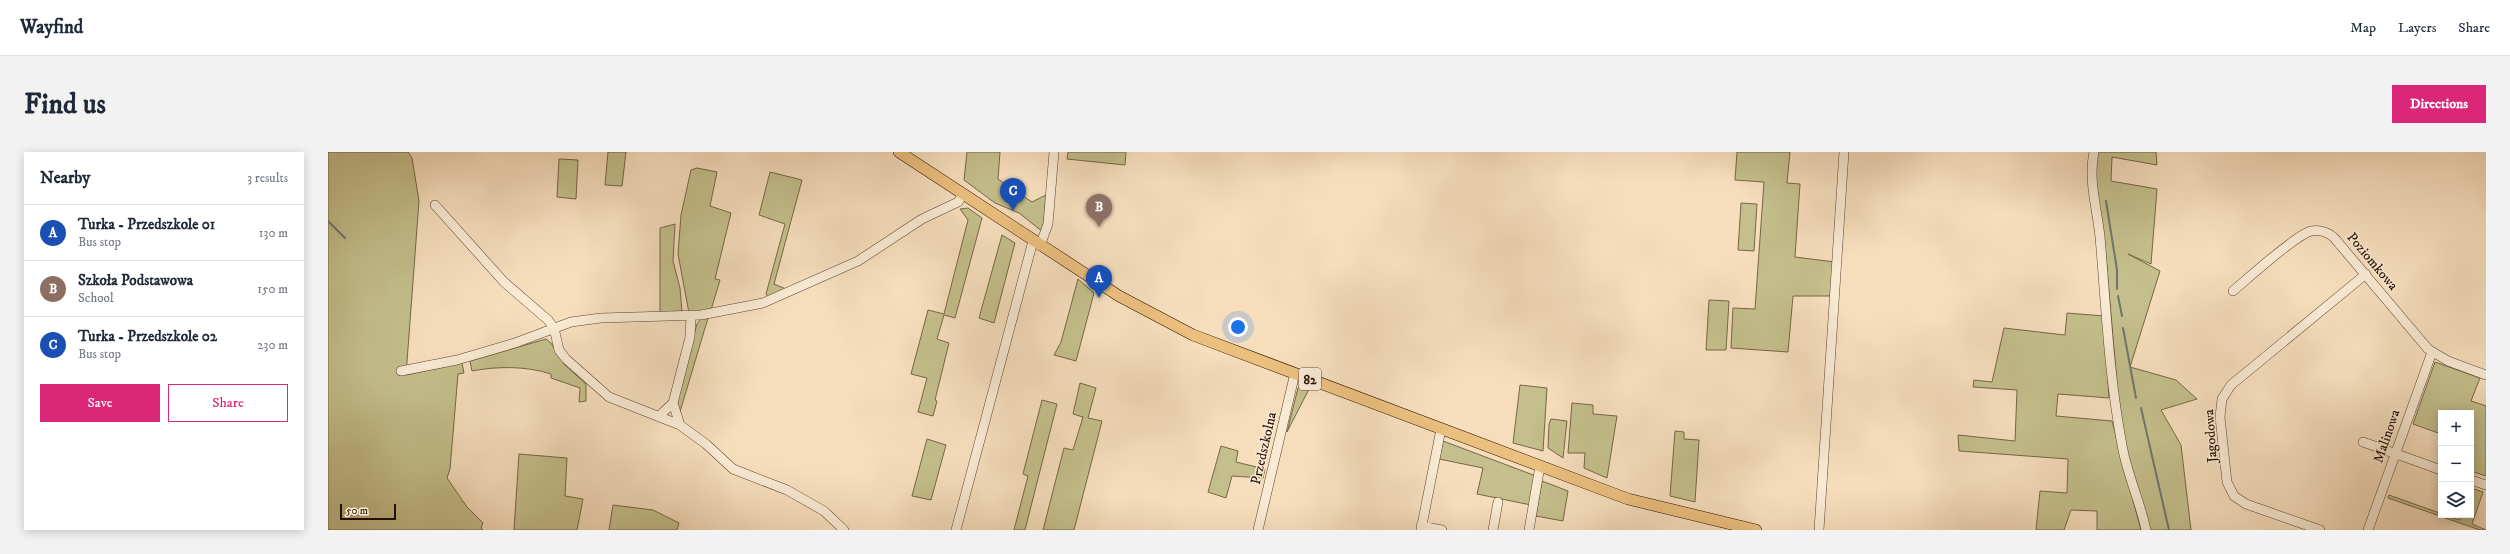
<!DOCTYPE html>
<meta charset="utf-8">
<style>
body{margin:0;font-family:"IM FELL DW Pica",serif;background:#f2f2f3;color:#1f2937}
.controls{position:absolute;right:12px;bottom:12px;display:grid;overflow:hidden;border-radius:0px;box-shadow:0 2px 10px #0003}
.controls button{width:36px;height:36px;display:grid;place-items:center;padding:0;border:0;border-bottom:1px solid #e0e1e3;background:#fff;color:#1f2937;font:20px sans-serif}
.scale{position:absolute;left:12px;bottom:10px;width:56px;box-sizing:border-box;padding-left:4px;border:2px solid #280e00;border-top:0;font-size:11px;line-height:14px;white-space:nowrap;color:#280e00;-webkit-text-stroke:3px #f9ead4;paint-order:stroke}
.you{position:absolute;left:910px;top:175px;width:14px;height:14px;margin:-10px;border:3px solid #fff;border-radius:50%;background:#1a73e8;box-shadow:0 0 0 6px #1a73e833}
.badge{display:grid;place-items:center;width:26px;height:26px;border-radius:50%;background:#db2777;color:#fff;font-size:13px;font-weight:700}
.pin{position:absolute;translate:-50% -33px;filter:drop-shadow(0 1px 2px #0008)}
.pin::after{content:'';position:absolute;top:21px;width:14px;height:12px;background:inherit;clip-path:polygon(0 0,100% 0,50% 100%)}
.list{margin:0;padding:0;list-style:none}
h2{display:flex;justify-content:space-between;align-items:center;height:52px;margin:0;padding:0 16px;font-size:17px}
h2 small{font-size:13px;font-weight:400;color:#747a83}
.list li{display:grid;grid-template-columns:26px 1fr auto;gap:12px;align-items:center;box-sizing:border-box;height:56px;padding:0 16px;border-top:1px solid #e0e1e3}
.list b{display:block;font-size:15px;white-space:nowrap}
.list p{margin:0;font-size:13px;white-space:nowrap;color:#747a83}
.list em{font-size:13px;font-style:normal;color:#747a83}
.actions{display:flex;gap:8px;padding:12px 16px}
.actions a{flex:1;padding:9px 0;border:1px solid #db2777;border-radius:0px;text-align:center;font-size:14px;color:#db2777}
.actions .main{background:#db2777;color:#fff}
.icon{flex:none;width:22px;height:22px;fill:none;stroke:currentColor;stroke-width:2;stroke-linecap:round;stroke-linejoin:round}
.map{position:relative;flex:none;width:2158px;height:378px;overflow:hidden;border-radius:0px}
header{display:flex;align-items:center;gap:24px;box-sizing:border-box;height:56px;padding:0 20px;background:#fff;border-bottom:1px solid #e0e1e3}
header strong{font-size:19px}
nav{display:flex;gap:22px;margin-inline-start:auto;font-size:14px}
.intro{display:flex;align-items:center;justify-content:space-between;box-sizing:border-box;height:96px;padding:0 24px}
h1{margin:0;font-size:28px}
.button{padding:10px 18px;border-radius:0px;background:#db2777;color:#fff;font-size:14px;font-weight:700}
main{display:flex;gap:24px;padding:0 24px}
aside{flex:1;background:#fff;border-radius:0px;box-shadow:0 2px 10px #0003}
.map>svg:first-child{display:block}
</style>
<header>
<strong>Wayfind</strong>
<nav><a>Map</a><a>Layers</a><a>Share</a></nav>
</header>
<div class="intro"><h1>Find us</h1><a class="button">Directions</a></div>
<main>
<aside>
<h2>Nearby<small>3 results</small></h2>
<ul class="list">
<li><span class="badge" style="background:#1a4fb4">A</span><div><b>Turka - Przedszkole 01</b><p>Bus stop</p></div><em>130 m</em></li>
<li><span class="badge" style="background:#8d6e63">B</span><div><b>Szkoła Podstawowa</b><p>School</p></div><em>150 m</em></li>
<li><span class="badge" style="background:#1a4fb4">C</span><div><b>Turka - Przedszkole 02</b><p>Bus stop</p></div><em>230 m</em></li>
</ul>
<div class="actions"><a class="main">Save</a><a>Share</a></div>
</aside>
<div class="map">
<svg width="2158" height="378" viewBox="0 0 2158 378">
<rect width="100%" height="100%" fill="#f6debd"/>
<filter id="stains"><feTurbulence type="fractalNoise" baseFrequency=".005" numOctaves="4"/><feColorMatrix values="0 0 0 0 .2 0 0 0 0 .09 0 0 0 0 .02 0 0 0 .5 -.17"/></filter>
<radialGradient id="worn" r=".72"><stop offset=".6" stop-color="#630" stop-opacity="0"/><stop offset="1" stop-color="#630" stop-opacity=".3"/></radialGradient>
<path fill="#c4bf8c" stroke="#766646" d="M0,0H80L84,6L91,49L78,223L134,211L136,221L130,222L122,317L119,326L139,355L155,371L153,376L155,378H0Z
M280,0H298L294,34L277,33Z
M639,0H672L670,27L704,50L718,43L715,80L691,61L667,51L636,28Z
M740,0H798L797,13L739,7Z
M1409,0H1462L1459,31L1472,32L1467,105L1507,110L1505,144H1465L1460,200L1403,196L1405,156L1427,157L1436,30L1407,28Z
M1769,0H1828L1829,13L1784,5L1783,29L1829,37L1823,112L1800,102L1832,119L1802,215L1848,228L1869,247L1833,258L1853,293L1863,378H1820L1798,297L1790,242L1778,105L1767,26Z
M231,7L250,8L248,47L229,45Z
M369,16L389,20L382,54L403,61L387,127L392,128L383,158L361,161L350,102L353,63L363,18Z
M442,20L474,28L446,132L458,137L440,145L438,142L457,72L431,63Z
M1413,51L1429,52L1426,99L1410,98Z
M640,56L654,66L627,166L616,163L609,187L621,191L607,248L609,249L605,264L590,260L599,226L583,222L600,158L616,162L640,68L632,57Z
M347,72L345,109L352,136L354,160H332V76Z
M674,83L687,91L666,171L651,166Z
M750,127L766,141L748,209L726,203L733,190Z
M1381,148L1401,149L1398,198H1378Z
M1739,161L1776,164L1781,246L1730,242L1728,264L1784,269L1813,378H1769V359L1743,358L1736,378H1708L1712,339L1739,341L1740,307L1631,299L1630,283L1687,289L1689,238L1645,235L1646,228L1664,230L1676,176L1737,183Z
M380,166L351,263C344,241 363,195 369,172L373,167Z
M218,187L223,191L236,212L258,232V249L251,250L252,236L223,226V222C198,214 170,214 144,219L142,209Z
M2107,210L2152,226L2143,249L2158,254V324L2143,319V261H2113V282L2085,272Z
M752,231L768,236L760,266L774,269L746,378H715L736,296L745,298L755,265L745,262Z
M1192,233L1219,236L1215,299L1185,291Z
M972,234L981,237L959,280L970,236Z
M714,248L729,252L697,378H686L700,324L695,322Z
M1244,251L1265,253V262L1289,264L1279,326L1256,316L1257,301H1240Z
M1223,267L1239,269L1235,306L1220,296L1221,272Z
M1347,279L1356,280V287L1371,288L1367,350L1342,344Z
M599,287L618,293L603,348L584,344Z
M1115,289L1208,324L1203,353L1149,342L1155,316L1111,307Z
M893,294L910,299L908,310L937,317L935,326L904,324L898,346L880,340Z
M191,302L239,306L237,344L255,347L249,378H186Z
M1214,329L1240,339L1235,369L1208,364Z
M2143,336L2155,340L2144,372L2158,378H2152L2060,346L2061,343L2131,368L2133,363H2143Z
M285,353L325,358L351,371L349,378H281Z"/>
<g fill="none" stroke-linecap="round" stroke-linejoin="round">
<path stroke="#6f766e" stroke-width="2" d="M1778,49L1789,118V137
M0,69L17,86
M1790,144L1794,164
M1795,176L1808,246
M1813,256L1841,378"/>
<g stroke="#5c422f" stroke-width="10">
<path id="minor" d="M1766,0C1760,28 1769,56 1772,85C1778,154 1781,225 1794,293C1799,322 1812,349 1818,378
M107,53L176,130L220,168L226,176L231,198L238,207L281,245L352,273L378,292L405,317L459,338L496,359L516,378
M712,94L720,72L726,0
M1905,139C1919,127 1969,82 1983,79C1992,77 2003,81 2008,88L2100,197L2120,209L2158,223
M73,219L129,208L187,191L243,170L273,166L373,163L435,151L530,109L594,67L630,50L634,44
M345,251L352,273
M331,264L345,251L362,185L363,164
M2035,290L2113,318
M2143,328L2158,333
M1093,374L1114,378
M628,378L705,89
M930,378L967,221
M1093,378L1113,277
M1165,378L1170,350
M1201,378L1212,314
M1491,378L1516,0
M1992,378L1918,352L1906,344L1899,330L1892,265L1894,247L1903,233L2038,122
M2040,378L2104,200"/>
</g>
<g stroke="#280e00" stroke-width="12">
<path id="major" d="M571,0L791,144L865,183L1300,347L1428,378"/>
</g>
<use href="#minor" stroke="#f9ead4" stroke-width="9"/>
<use href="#major" stroke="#ebbf7e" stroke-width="11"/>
</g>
<g text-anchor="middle" stroke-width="3" stroke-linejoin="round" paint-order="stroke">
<rect fill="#f9ead4" stroke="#675040" stroke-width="1" x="971" y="216" width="22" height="22" rx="3"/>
<g font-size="13" font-weight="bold" fill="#280e00">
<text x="982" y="232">82</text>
</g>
<g font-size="14" fill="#280e00" stroke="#f9ead4">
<text transform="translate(2045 109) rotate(50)" y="5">Poziomkowa</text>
<text transform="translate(1882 284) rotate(-94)" y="5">Jagodowa</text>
<text transform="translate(2058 284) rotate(-71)" y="5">Malinowa</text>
<text transform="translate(935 296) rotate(-77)" y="5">Przedszkolna</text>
</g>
</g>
<rect width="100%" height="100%" filter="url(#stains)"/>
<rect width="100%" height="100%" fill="url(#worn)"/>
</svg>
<div class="controls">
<button>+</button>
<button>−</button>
<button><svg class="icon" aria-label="layers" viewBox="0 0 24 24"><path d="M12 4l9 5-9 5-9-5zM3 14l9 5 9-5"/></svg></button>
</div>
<div class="scale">50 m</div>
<div class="you"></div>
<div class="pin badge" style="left:771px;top:146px;background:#1a4fb4">A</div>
<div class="pin badge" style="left:771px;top:75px;background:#8d6e63">B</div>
<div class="pin badge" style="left:685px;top:59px;background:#1a4fb4">C</div>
</div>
</main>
